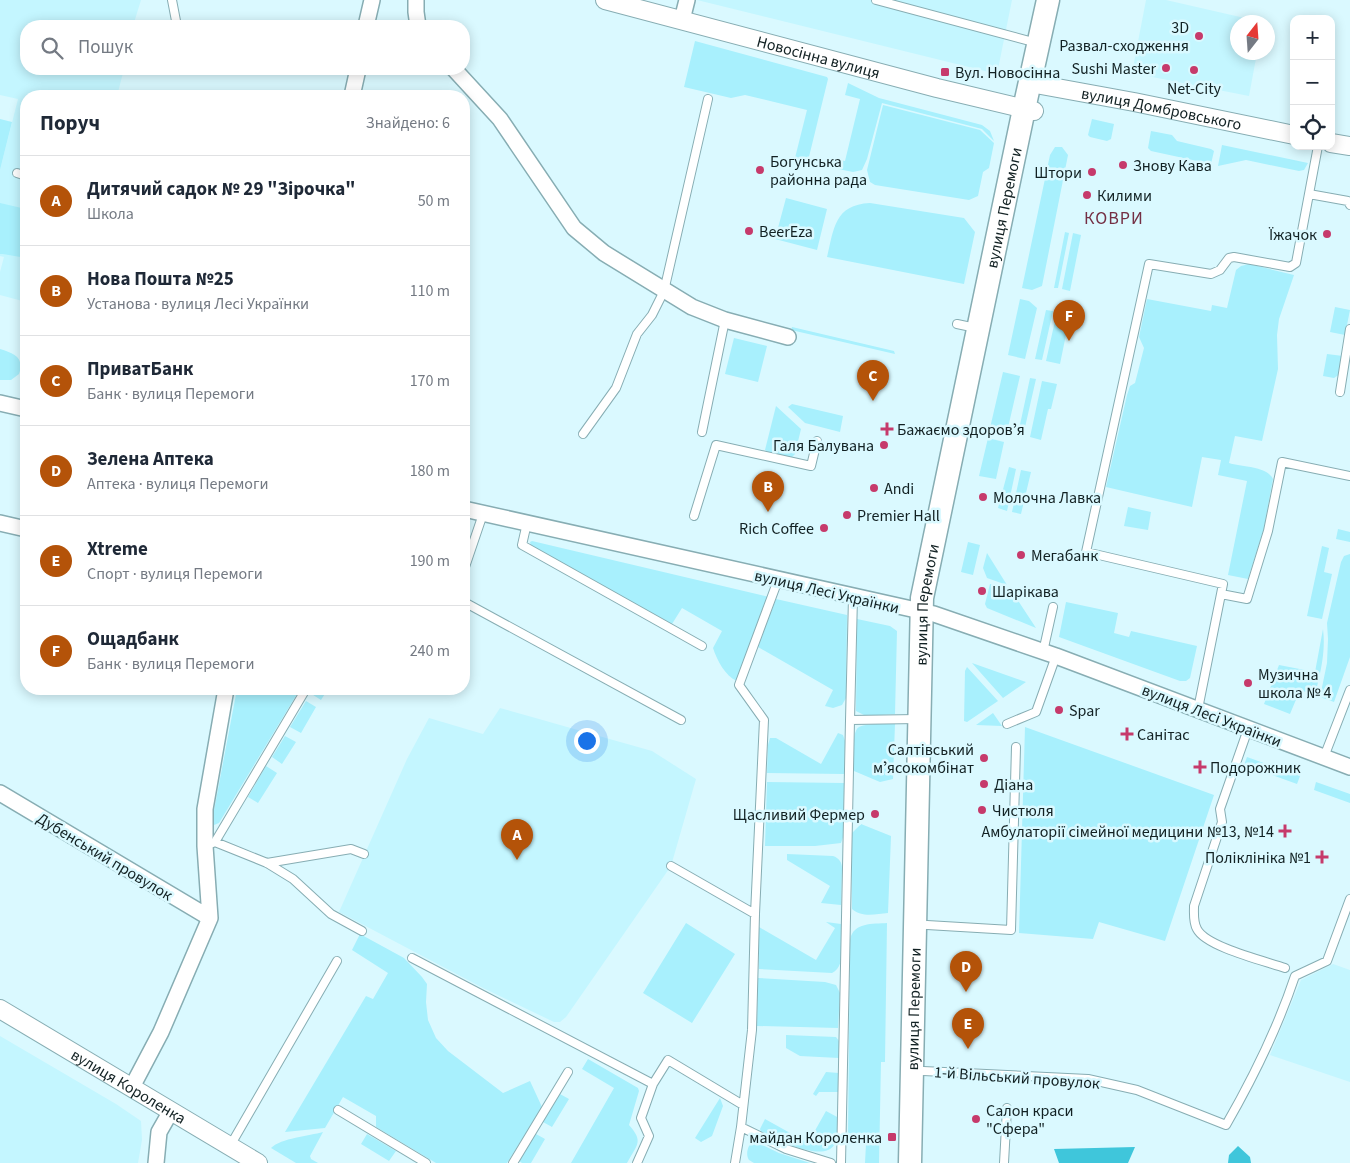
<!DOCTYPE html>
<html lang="uk">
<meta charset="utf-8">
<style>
body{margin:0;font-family:"Source Sans 3",sans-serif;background:#f2f2f3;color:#1f2937}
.controls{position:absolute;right:15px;top:15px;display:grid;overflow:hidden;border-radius:10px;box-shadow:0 2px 12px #0003}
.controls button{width:45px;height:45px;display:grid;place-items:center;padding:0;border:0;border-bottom:1px solid #e0e1e3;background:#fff;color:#1f2937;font:25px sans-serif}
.compass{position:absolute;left:1230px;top:15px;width:45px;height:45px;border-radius:50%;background:#fff;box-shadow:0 2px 12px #0003;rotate:17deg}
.you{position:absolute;left:586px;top:740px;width:18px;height:18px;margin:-12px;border:4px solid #fff;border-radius:50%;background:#1a73e8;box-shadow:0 0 0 8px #1a73e833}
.badge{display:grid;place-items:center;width:32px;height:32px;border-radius:50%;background:#b45309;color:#fff;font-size:16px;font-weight:700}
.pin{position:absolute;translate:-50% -41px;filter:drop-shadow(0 1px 2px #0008)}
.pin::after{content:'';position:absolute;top:26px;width:18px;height:15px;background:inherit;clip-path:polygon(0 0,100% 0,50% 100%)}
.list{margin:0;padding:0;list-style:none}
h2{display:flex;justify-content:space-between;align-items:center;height:65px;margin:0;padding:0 20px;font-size:21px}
h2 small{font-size:16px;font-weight:400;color:#747a83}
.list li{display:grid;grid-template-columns:32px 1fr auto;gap:15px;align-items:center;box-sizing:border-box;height:90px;padding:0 20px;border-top:1px solid #e0e1e3}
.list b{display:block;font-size:19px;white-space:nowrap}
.list p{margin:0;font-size:16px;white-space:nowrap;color:#747a83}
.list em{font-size:16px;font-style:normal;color:#747a83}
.icon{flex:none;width:28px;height:28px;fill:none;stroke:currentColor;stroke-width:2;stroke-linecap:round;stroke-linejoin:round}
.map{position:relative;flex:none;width:1350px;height:1163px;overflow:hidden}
.search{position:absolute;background:#fff;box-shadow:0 2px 12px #0003;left:20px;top:20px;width:450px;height:55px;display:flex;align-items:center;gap:12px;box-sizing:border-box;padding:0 18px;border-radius:20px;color:#747a83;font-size:19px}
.panel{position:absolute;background:#fff;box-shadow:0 2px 12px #0003;left:20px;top:90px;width:450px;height:605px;border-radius:20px}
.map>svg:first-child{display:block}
</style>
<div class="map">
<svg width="1350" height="1163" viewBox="0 0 1350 1163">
<rect width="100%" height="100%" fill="#daf9ff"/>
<path fill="#c4f6ff" d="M0,0H141L133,26H26V69H124L117,96H26V302L0,295V272L4,257L0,256V170L18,99L0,95Z
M697,0H1012L997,74Z
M1146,0H1166L1262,22H1238V52L1257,53L1249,96L1132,73Z
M500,708L652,751L696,779L671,866L566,1017L560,1022H554L483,988L339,912L407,759L429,718L483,734Z
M1333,964L1350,970V1082L1270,1055L1301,980Z
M0,1036L116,1104L141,1121L142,1140L138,1163H0Z"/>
<path fill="#a8f0fd" d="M695,41L827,77L828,79L807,165L794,162L807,110L745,95L731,98L684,87Z
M848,83L879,98L982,125L990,131L994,141L982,129L882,103L867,159L862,170L853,172L828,167L830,158L845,161L860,99L845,95Z
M883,105L980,130L994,143L989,168L983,172L978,196L969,200L875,185L870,182L867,170Z
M0,119L12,122L0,170Z
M1092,119L1114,124L1111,139L1107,141L1090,137L1088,135Z
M1151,131L1172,135L1177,141L1211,149L1214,151L1211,164L1151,151L1148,148Z
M1222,145L1308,163L1304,170L1299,171L1246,160L1218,166Z
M1055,147H1062L1068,155L1042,286L1032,290L1022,288L1050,155Z
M786,198L827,209L817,250L775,239Z
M0,203L26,209V258L3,254H0Z
M870,203L964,218L975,232L964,284L827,257C834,229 834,205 870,203Z
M1065,232L1069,233L1058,288H1054Z
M1073,233L1081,235L1070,291L1062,289Z
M1249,264L1294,275L1279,319L1277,335L1278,369L1262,441L1235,436L1229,463C1241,467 1267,466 1273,479L1264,528L1248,579L1228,575L1247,481L1218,475L1221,460L1202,457L1192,507L1106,487L1127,395L1130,386L1135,383L1144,348L1139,337L1147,299L1211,311L1212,305L1227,308L1236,270L1241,266Z
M1020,299L1029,301L1037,308L1025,359L1008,355Z
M1335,307L1350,310L1345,335L1330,332Z
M1046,310L1053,311L1042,360L1035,359Z
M1057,312L1070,315L1060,364L1046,361Z
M792,327L894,351L895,354L791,330Z
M734,338L767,346L758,382L725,374Z
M0,349C14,353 25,358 19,374L11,380H0Z
M1327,354L1343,356L1340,374L1334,378L1323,376Z
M1003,372L1020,376L1007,432L990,428Z
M1030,378L1036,379L1023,436L1018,434Z
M1042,381L1057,384L1051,409H1048L1041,440L1030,437Z
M792,404L843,416L840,432L805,423L788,407Z
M776,406L801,429L795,454L792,457L769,453L765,450Z
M988,438L1004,442L996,479L979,476Z
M1009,467L1016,469L1007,511L998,508Z
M1021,470L1031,472L1021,514L1012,512Z
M1128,507L1151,512L1148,530L1124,526Z
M1338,529L1350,532V542L1336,539Z
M532,541L769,597L737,681C725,676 717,660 713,648L722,631L682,608L672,624L531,546L530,542Z
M968,542L980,545L973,575L961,572Z
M1322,546L1329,548L1324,572L1332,574L1322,619L1307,616Z
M987,553L1007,585L987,578L983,568Z
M1350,554V657L1334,702L1320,697L1327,663L1328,639L1327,623L1341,562L1344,556Z
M990,584L1011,590L1036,628L987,608L985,604Z
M776,599L847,615L846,698L842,705L833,708L825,706L833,690L758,647Z
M1066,602L1118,613L1114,633L1129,637L1131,631L1197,646L1190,678L1186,681H1180L1059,637Z
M857,619L890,626L897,631L895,714L866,716L856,711Z
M1323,629C1326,652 1320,674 1315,695L1300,690L1290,714L1264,704L1279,665L1315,672Z
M972,663L1026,682L1003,698Z
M967,667L998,701L967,722L964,721L965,671Z
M237,689H300L219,823L214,825L212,821Z
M313,689H328L321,700L310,693Z
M306,701L316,707L301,733L290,727Z
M993,713L1002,726L976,725Z
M895,724L893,779L880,782L854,771C854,762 851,731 859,727C865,723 887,724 895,724Z
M1025,727L1214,795L1165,941L1099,922L1093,939L1019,933Z
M838,733L843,735L845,741L844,774L767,773L768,745L770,738H776L821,764Z
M285,736L296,742L282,764L272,757Z
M1247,757L1300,776L1297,784L1244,765Z
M266,766L277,773L258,803L248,797Z
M767,782L844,783L843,837L841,843L815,846H765Z
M1316,782L1350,794V803L1314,790Z
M861,824L891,836L888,913C876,914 862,918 852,909V833Z
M787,854L833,856C839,858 842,862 842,869L841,905L821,903L830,886L787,860Z
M826,922L841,924C841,938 847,966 832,973L759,969V927L816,960L835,928Z
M686,923L735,954L692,1023L643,993Z
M887,923L885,1062H881L879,1163H865L866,1144L853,1143L848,1136L850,940C853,922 873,924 887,923Z
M360,934L404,958L422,977L427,984L426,1002L428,1020L436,1038L448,1051L503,1093L530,1081L542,1107L507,1163H436L376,1127V1116L343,1097L325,1128L285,1132L366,996L373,999L388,973L352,950Z
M758,978L825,982L836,985L840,993L838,1028L757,1026Z
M786,1035L836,1037L839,1041V1058L800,1056L786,1048Z
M588,1059L638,1088L639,1091L629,1125C644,1142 637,1144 627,1163H571L614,1088L582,1069Z
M826,1072L839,1073V1092H819L816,1096L813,1094Z
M560,1094L569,1099L552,1127L543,1122Z
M720,1098L723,1106L712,1136L701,1142L695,1138Z
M826,1111L839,1118C838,1127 838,1137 834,1145C823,1163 777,1139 761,1132L760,1129L765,1119L808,1143Z
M323,1132L310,1156L311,1159L318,1163H296L271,1148C281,1138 309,1136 323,1132Z
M367,1134L396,1151L389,1161L361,1144Z
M536,1134L545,1139L531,1163H522L519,1161Z
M754,1141L779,1153L810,1163H754L749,1160C745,1154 748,1144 754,1141Z"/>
<path fill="#3fc6db" d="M1238,1146L1250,1157L1251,1163H1228L1229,1155Z
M1135,1147L1128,1163H1059L1054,1149Z"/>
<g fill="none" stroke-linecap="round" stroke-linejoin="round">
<g stroke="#87adb3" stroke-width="10">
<path id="service" d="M172,0L177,26
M876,0L1037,43
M17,173L26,176
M1309,194L1348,201L1350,205
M957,324L976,328
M1340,392L1350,329
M702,432L725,320
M583,434L616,388L637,334L652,315L664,291L708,99
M694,516L716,445L811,466L817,441
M527,523L522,545L702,646
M464,570L483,514
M778,580L739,685L764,720L755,914L752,1030L741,1127L786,1149L831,1163
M1221,594L1247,599L1268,531L1282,462L1350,476
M464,602L681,720
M1043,652L1053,607
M1198,709L1223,584L1086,552L1149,264L1211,274L1220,270L1229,258L1234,257L1290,267L1296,263L1318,146
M850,720L853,597
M1007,724L1036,712L1056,656
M1248,729L1220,809L1222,822L1194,906C1194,914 1193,922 1197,929C1206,947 1265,961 1285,968
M1324,757L1350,690
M215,842L306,689
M205,846L215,842L267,863L293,879L331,914L362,931
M267,863L351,849L364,854
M671,866L755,914
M927,925L1011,930L1016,747
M412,958L653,1084
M923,1071L1088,1079L1137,1090L1226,1125C1253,1078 1278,1027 1295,976L1327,961L1350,899
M338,1110L426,1163
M230,1146L337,961
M513,1163L568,1072
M637,1163L649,1136L641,1118L653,1084L668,1060L743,1105
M735,1163L741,1127
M841,1163L850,720L918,719
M1004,1163L1007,1108"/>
</g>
<g stroke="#87adb3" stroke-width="18">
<path id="minor" d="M416,0V12L418,26
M682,20L687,0
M366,26L372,0
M454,69L500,119L574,228L604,253L692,307L725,320L788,337
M352,96L358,69
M0,403L26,409
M464,509L934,614L1056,656L1350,767
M0,523L26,529
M0,793L210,918
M132,1087L161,1032L210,918L205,846V809L226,689
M156,1163L159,1132L171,1111"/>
</g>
<g stroke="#87adb3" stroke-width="20">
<g id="tertiary">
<path id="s1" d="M605,0L937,88L1034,111"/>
<path id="s2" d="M1030,83L1134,102L1294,135"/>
<path d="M1331,143L1350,146"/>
<path id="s3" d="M0,1009L258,1163"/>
</g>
</g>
<g stroke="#87adb3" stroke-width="25">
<g id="primary">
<path id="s4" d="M910,1163L922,598L1024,109L1048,0"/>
</g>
</g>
<use href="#service" stroke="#fff" stroke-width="8"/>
<use href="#minor" stroke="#fff" stroke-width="15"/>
<use href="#tertiary" stroke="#fff" stroke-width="18"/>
<use href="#primary" stroke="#fff" stroke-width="22"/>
</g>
<g fill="#c63a6b" stroke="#daf9ff" stroke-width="2">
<circle cx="1199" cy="36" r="5"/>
<circle cx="1166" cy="68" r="5"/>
<circle cx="1194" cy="70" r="5"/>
<rect x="940" y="67" width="10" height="10" rx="2.5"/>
<circle cx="1123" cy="165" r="5"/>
<circle cx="760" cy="170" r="5"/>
<circle cx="1092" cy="172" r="5"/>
<circle cx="1087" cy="195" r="5"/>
<circle cx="749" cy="231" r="5"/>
<circle cx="1327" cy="234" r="5"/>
<path d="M884.5 421.5h5v5h5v5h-5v5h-5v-5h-5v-5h5z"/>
<circle cx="884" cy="445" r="5"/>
<circle cx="874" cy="488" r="5"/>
<circle cx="983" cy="497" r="5"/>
<circle cx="847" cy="515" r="5"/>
<circle cx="824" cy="528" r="5"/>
<circle cx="1021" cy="555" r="5"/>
<circle cx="982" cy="591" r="5"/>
<circle cx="1248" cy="683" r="5"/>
<circle cx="1059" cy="710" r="5"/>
<path d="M1124.5 726.5h5v5h5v5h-5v5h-5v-5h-5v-5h5z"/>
<circle cx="984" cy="758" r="5"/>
<path d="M1197.5 759.5h5v5h5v5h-5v5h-5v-5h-5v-5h5z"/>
<circle cx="984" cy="784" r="5"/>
<circle cx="982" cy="810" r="5"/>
<circle cx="875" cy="814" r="5"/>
<path d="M1282.5 823.5h5v5h5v5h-5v5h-5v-5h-5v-5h5z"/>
<path d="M1319.5 849.5h5v5h5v5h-5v5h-5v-5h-5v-5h5z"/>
<circle cx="976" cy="1119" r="5"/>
<rect x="887" y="1132" width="10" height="10" rx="2.5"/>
</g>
<g text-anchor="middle" stroke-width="5" stroke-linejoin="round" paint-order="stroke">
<g font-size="16" fill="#122123" stroke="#daf9ff" text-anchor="start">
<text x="1189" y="33" text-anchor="end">3D<tspan x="1189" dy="18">Развал-сходження</tspan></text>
<text x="1156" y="74" text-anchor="end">Sushi Master</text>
<text x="955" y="78">Вул. Новосінна</text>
<text x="1194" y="94" text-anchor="middle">Net-City</text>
<text x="770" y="167">Богунська<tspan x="770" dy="18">районна рада</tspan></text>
<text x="1133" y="171">Знову Кава</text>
<text x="1082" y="178" text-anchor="end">Штори</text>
<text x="1097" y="201">Килими</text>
<text x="759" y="237">BeerЕza</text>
<text x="1317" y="240" text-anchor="end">Їжачок</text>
<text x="897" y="435">Бажаємо здоровʼя</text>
<text x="874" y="451" text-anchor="end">Галя Балувана</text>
<text x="884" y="494">Andi</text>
<text x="993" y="503">Молочна Лавка</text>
<text x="857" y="521">Premier Hall</text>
<text x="814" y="534" text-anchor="end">Rich Coffee</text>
<text x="1031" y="561">Мегабанк</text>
<text x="992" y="597">Шарікава</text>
<text x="1258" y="680">Музична<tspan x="1258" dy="18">школа № 4</tspan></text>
<text x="1069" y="716">Spar</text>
<text x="1137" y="740">Санітас</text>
<text x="974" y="755" text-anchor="end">Салтівський<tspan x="974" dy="18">мʼясокомбінат</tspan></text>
<text x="1210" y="773">Подорожник</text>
<text x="994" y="790">Діана</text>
<text x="992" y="816">Чистюля</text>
<text x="865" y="820" text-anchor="end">Щасливий Фермер</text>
<text x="1274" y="837" text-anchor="end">Амбулаторії сімейної медицини №13, №14</text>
<text x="1311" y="863" text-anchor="end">Поліклініка №1</text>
<text x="986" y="1116">Салон краси<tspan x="986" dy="18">"Сфера"</tspan></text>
<text x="882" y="1143" text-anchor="end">майдан Короленка</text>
</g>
<g font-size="16" fill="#122123" stroke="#daf9ff">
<text dy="6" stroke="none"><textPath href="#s1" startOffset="221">Новосінна вулиця</textPath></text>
<text dy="6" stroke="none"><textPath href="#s2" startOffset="134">вулиця Домбровського</textPath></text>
<text dy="6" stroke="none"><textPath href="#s4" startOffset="964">вулиця Перемоги</textPath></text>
<text transform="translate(827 591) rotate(13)" y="6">вулиця Лесі Українки</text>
<text dy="6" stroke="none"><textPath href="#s4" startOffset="559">вулиця Перемоги</textPath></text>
<text transform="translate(1212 715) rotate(21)" y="6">вулиця Лесі Українки</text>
<text transform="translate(105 856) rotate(31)" y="6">Дубенський провулок</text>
<text dy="6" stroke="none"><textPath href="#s4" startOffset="154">вулиця Перемоги</textPath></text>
<text transform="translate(1017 1077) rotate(4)" y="6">1-й Вільський провулок</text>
<text dy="6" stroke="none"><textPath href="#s3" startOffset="150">вулиця Короленка</textPath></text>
</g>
<g font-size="18" letter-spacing="1" fill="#742f44" stroke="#daf9ff">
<text x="1114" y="224">КОВРИ</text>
</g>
</g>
</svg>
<div class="controls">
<button>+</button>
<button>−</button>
<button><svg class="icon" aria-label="locate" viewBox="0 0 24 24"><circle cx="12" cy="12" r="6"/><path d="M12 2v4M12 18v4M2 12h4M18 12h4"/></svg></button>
</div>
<svg class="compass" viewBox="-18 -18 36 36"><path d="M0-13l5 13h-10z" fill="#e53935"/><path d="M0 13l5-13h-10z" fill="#747a83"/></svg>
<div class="you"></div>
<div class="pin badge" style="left:517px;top:860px">A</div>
<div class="pin badge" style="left:768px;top:512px">B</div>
<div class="pin badge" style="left:873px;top:401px">C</div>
<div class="pin badge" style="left:966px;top:992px">D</div>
<div class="pin badge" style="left:968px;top:1049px">E</div>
<div class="pin badge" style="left:1069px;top:341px">F</div>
<div class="search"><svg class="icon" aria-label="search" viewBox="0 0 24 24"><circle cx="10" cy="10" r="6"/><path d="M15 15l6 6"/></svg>Пошук</div>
<section class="panel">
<h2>Поруч<small>Знайдено: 6</small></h2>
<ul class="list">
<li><span class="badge">A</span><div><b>Дитячий садок № 29 &quot;Зірочка&quot;</b><p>Школа</p></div><em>50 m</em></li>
<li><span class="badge">B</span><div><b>Нова Пошта №25</b><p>Установа · вулиця Лесі Українки</p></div><em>110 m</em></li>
<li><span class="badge">C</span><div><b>ПриватБанк</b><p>Банк · вулиця Перемоги</p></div><em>170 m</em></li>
<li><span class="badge">D</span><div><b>Зелена Аптека</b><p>Аптека · вулиця Перемоги</p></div><em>180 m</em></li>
<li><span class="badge">E</span><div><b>Xtreme</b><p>Спорт · вулиця Перемоги</p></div><em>190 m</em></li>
<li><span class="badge">F</span><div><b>Ощадбанк</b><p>Банк · вулиця Перемоги</p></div><em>240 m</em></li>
</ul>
</section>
</div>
